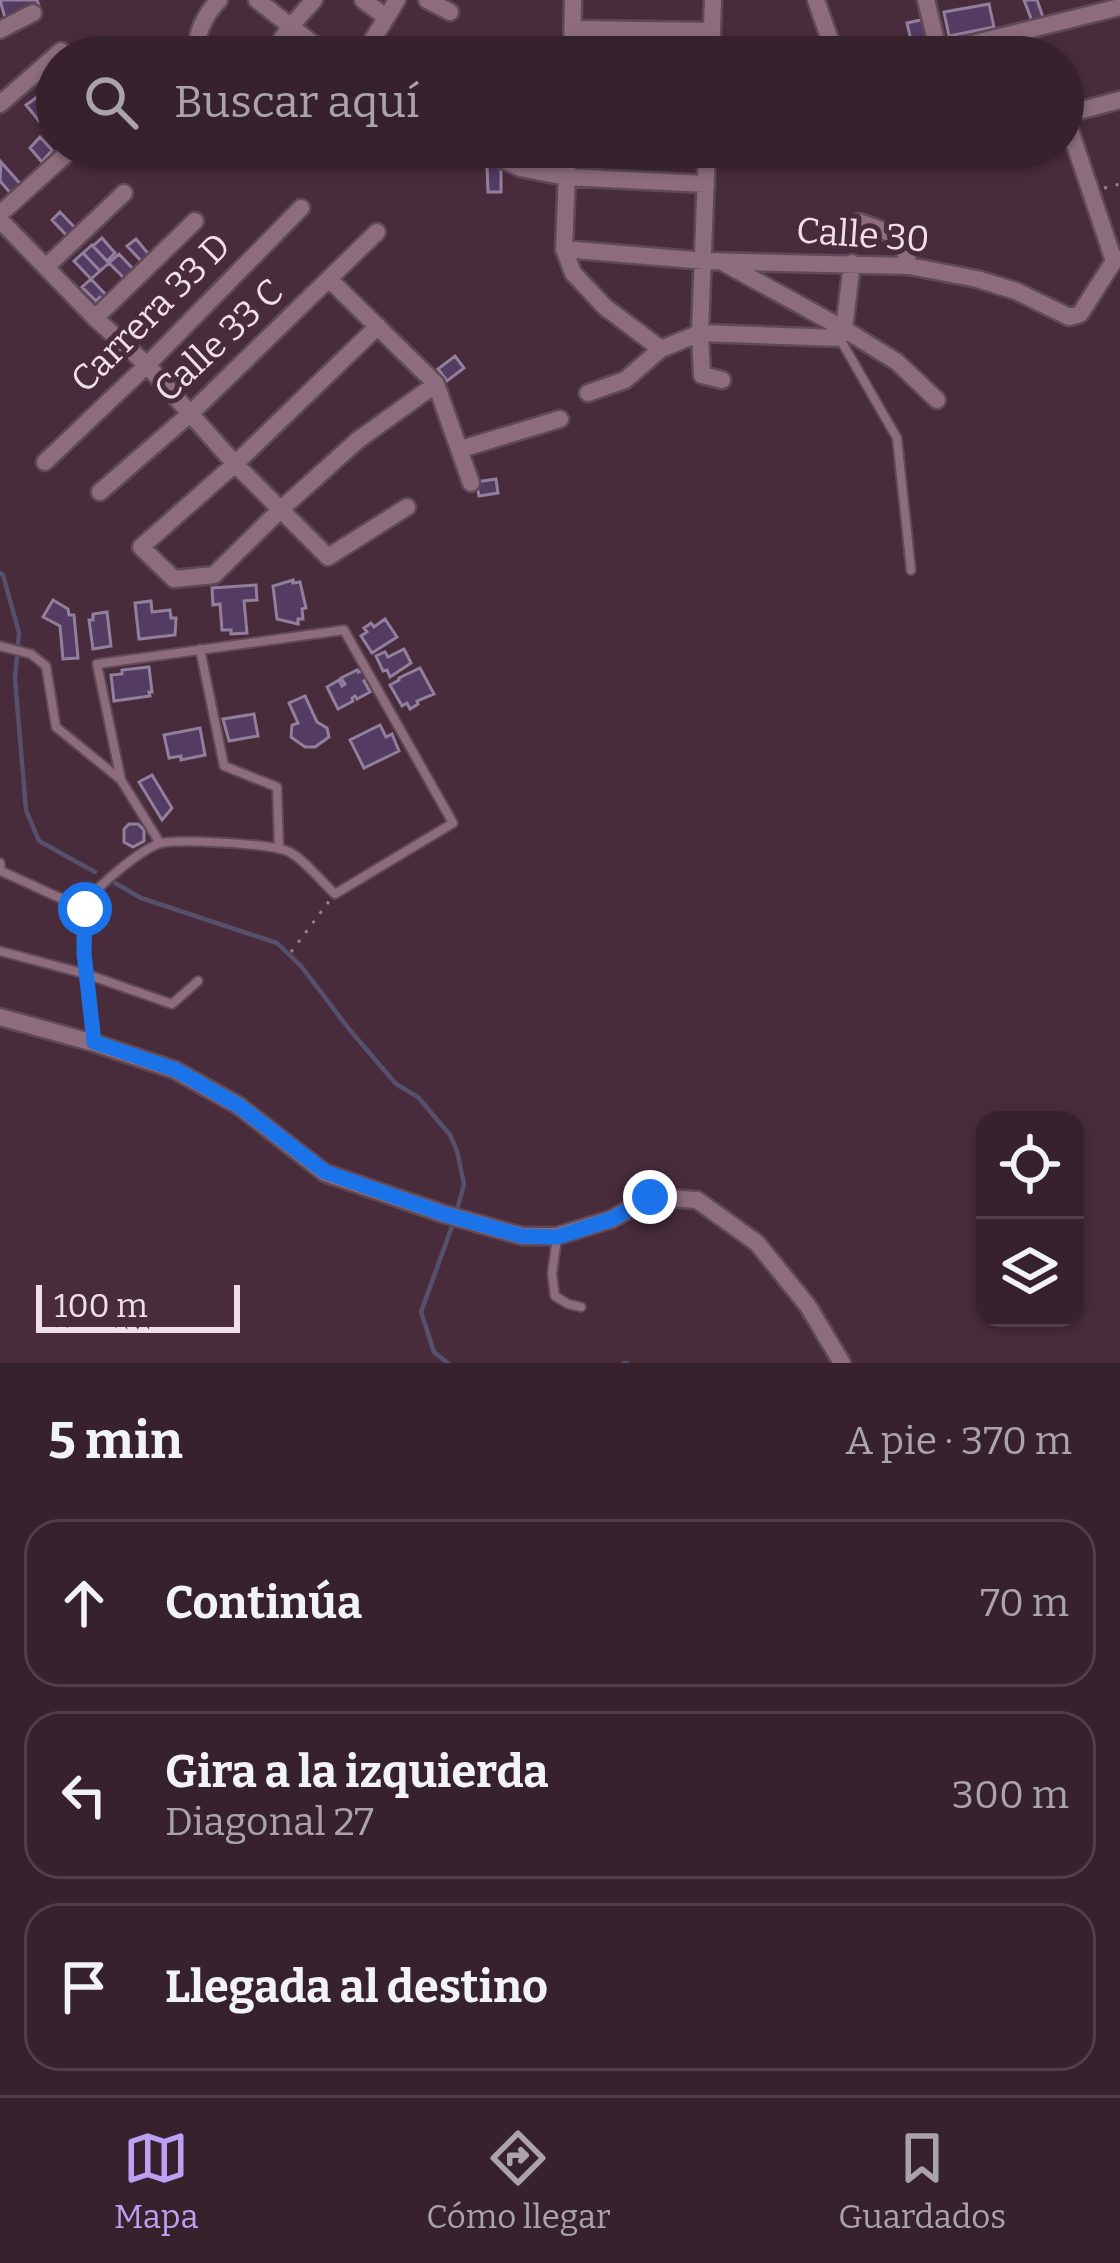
<!DOCTYPE html>
<html lang="es">
<meta charset="utf-8">
<style>
body{margin:0;font-family:Bitter,serif;background:#3d2935;color:#f1f3f6}
.controls{position:absolute;right:36px;bottom:36px;display:grid;overflow:hidden;border-radius:24px;box-shadow:0 3px 9px #0004}
.controls button{width:108px;height:108px;display:grid;place-items:center;padding:0;border:0;border-bottom:3px solid #503e49;background:#36212d;color:#f1f3f6;font:60px sans-serif}
.scale{position:absolute;left:36px;bottom:30px;width:204px;box-sizing:border-box;padding-left:12px;border:6px solid #f1dfe8;border-top:0;font-size:33px;line-height:42px;white-space:nowrap;color:#f1dfe8;-webkit-text-stroke:9px #482c3c;paint-order:stroke}
.stop{position:absolute;width:36px;height:36px;margin:-27px;border:9px solid #1a73e8;border-radius:50%;background:#fff}
.stop.end{background:#1a73e8;border-color:#fff;box-shadow:0 3px 12px #0008}
.list{margin:0;padding:0;list-style:none}
h2{display:flex;justify-content:space-between;align-items:center;height:156px;margin:0;padding:0 48px;font-size:51px}
h2 small{font-size:39px;font-weight:400;color:#aaa3aa}
.list li{display:grid;grid-template-columns:78px 1fr auto;gap:36px;align-items:center;box-sizing:border-box;height:168px;margin:0 24px 24px;padding:0 24px;border:3px solid #503e49;border-radius:36px}
.list b{display:block;font-size:45px;white-space:nowrap}
.list p{margin:0;font-size:39px;white-space:nowrap;color:#aaa3aa}
.list em{font-size:39px;font-style:normal;color:#aaa3aa}
.icon{flex:none;width:66px;height:66px;fill:none;stroke:currentColor;stroke-width:2;stroke-linecap:round;stroke-linejoin:round}
.map{position:relative;flex:none;width:1120px;height:1363px;overflow:hidden}
.search{position:absolute;background:#36212d;box-shadow:0 3px 9px #0004;left:36px;right:36px;top:36px;height:132px;display:flex;align-items:center;gap:30px;box-sizing:border-box;padding:0 42px;border-radius:66px;color:#aaa3aa;font-size:45px}
.sheet{height:732px;background:#36212d}
nav{display:flex;justify-content:space-around;align-items:center;box-sizing:border-box;height:168px;border-top:3px solid #503e49;background:#36212d;font-size:33px;color:#aaa3aa}
nav a{display:grid;justify-items:center;gap:6px}
nav .on{color:#bca0f2}
.map>svg:first-child{display:block}
</style>
<div class="map">
<svg width="1120" height="1363" viewBox="0 0 1120 1363">
<rect width="100%" height="100%" fill="#482c3c"/>
<g fill="none" stroke-linecap="round" stroke-linejoin="round">
<path stroke="#56506d" stroke-width="4.5" d="M0,573L3,575L19,633L15,679L26,810L39,841L95,872
M115,883L141,898L277,943L301,966L349,1029L396,1084L418,1097L450,1135L457,1151L464,1184L457,1210
M448,1363L434,1352L421,1312L454,1221
M624,1363H627"/>
</g>
<path fill="#543b61" stroke="#917f9c" stroke-width="3" d="M0,0H37L39,6L5,18Z
M1024,0H1037L1043,17L1032,21Z
M989,4L994,27L949,36L944,12Z
M925,19L929,37L911,40L907,23Z
M37,97L49,113L39,121L26,105Z
M40,137L52,150L42,162L30,148Z
M1,162L23,187L13,196L0,181Z
M487,166H501V192H488Z
M60,212L77,230L69,238L52,220Z
M102,238L115,253L107,261L93,246Z
M136,239L151,257L143,263L127,246Z
M92,245L109,263L100,271L83,253Z
M83,253L100,271L91,279L74,261Z
M119,254L135,271L126,280L109,263Z
M91,279L107,296L103,300L100,297L96,301L82,287Z
M455,356L464,368L447,381L438,369Z
M496,479L498,493L479,496L476,482Z
M293,580V583L300,582L306,608L302,609L303,619H298V624L277,619L273,586Z
M256,585L257,600L244,601L247,633L231,634V630H222L220,604L213,605L212,588Z
M53,600L68,609L69,615H74L78,658L63,659L60,626L43,617Z
M151,601L152,612L170,610L171,618H176L175,635L139,639L135,603Z
M107,612L111,646L93,649L89,620H93V614Z
M385,619L397,637L372,653L361,636L367,632L364,628L371,623L374,627Z
M404,649L411,663L390,677L387,670L383,671L376,656L385,652L388,657Z
M149,667L152,692H149L150,696L114,701L111,675L122,674V670Z
M420,668L434,694L417,701L418,704L410,709L407,703L402,706L390,685L399,680V678Z
M357,670L358,672L363,670L368,679L364,681L370,692L357,699L355,696L352,698L353,701L338,709L327,687L339,680L342,686L345,684L341,678Z
M305,696L317,722L327,728L329,737L315,747H305L291,737L292,725L298,723L289,703Z
M254,714L258,736L229,741L223,719Z
M380,725L386,737L392,734L399,751L364,768L350,740Z
M200,728L205,755L181,760V756L169,758L164,735Z
M152,775L172,808L162,820L139,782Z
M129,824H138L144,830V841L133,847L124,842V829Z"/>
<g fill="none" stroke-linecap="round" stroke-linejoin="round">
<g stroke="#604956" stroke-width="12">
<path id="lane" d="M840,339L897,438L911,570
M0,646L31,654L46,666L56,727L120,779
M200,649L224,766L277,787L279,849
M0,863L1,871L84,909
M0,951L86,974L172,1004L198,981
M93,1041C90,1011 75,928 87,903C96,886 140,851 158,844C174,838 270,844 287,851C301,856 323,883 335,894L453,823L344,630L97,664L121,780L160,843
M557,1238L552,1274L555,1296L568,1304L581,1307"/>
</g>
<g stroke="#604956" stroke-width="21">
<path id="street" d="M257,0L330,57
M363,0L386,17
M427,0L450,12
M816,0L836,57
M926,0L940,57
M573,29L711,31
M0,30L33,13
M196,57C196,34 203,17 219,0
M269,57L290,27L314,0
M362,57L397,0
M572,57L573,0
M711,57L713,0
M919,57L1120,7
M0,104L61,51
M1063,115L1120,100
M1065,115L1114,261
M477,147L520,168L566,177L706,184
M568,147L564,249L573,273L605,307L661,349
M707,147L700,333L702,375L722,380
M0,214L74,147
M0,220L95,318L147,365L235,464L328,557L407,507
M859,222L901,237L909,266
M564,249L705,261L909,266L977,279L1016,291L1069,317L1080,314L1114,261L1120,259
M722,262L844,329L897,362L937,400
M47,266L124,193
M330,280L436,384L471,483
M95,318L195,221
M378,326L235,464L141,547L174,579L214,575L280,510L358,440L436,384
M588,393L625,380L661,349L700,333L839,338L844,329L852,263
M461,449L560,419
M45,462L147,365L301,208
M100,492L191,413L377,232
M0,1017L94,1043L175,1070L239,1106L325,1173L444,1214L522,1236H557L612,1219L650,1197L697,1200L757,1243L808,1306L842,1363"/>
</g>
<path stroke="#99828f" stroke-width="3" stroke-dasharray="3 9" stroke-linecap="butt" d="M1022,45L1025,57
M1104,188L1120,184
M291,952L330,900"/>
<use href="#lane" stroke="#8d6d7d" stroke-width="8"/>
<use href="#street" stroke="#8d6d7d" stroke-width="16"/>
</g>
<g fill="none" stroke-linecap="round" stroke-linejoin="round">
<path stroke="#1a73e8" stroke-width="15" d="M85,909L84,953L94,1042L176,1070L239,1106L325,1172L444,1214L522,1236L557,1237L612,1219L650,1197"/>
</g>
<g text-anchor="middle" stroke-width="10" stroke-linejoin="round" paint-order="stroke">
<g font-size="36" fill="#f1dfe8" stroke="#482c3c">
<text transform="translate(863 234) rotate(4)" y="13">Calle 30</text>
<text transform="translate(150 312) rotate(-45)" y="13">Carrera 33 D</text>
<text transform="translate(218 340) rotate(-43)" y="13">Calle 33 C</text>
</g>
</g>
</svg>
<div class="controls">
<button><svg class="icon" aria-label="locate" viewBox="0 0 24 24"><circle cx="12" cy="12" r="6"/><path d="M12 2v4M12 18v4M2 12h4M18 12h4"/></svg></button>
<button><svg class="icon" aria-label="layers" viewBox="0 0 24 24"><path d="M12 4l9 5-9 5-9-5zM3 14l9 5 9-5"/></svg></button>
</div>
<div class="scale">100 m</div>
<div class="stop" style="left:85px;top:909px"></div>
<div class="stop end" style="left:650px;top:1197px"></div>
<div class="search"><svg class="icon" aria-label="search" viewBox="0 0 24 24"><circle cx="10" cy="10" r="6"/><path d="M15 15l6 6"/></svg>Buscar aquí</div>
</div>
<section class="sheet">
<h2>5 min<small>A pie · 370 m</small></h2>
<ul class="list">
<li><svg class="icon" aria-label="ahead" viewBox="0 0 24 24"><path d="M12 20V5M6 11l6-6 6 6"/></svg><div><b>Continúa</b></div><em>70 m</em></li>
<li><svg class="icon" aria-label="left" viewBox="0 0 24 24"><path d="M17 20v-9H6M10 6l-5 5 5 5"/></svg><div><b>Gira a la izquierda</b><p>Diagonal 27</p></div><em>300 m</em></li>
<li><svg class="icon" aria-label="arrive" viewBox="0 0 24 24"><path d="M6 21V4h12l-3 4 3 4H6"/></svg><div><b>Llegada al destino</b></div></li>
</ul>
</section>
<nav>
<a class="on"><svg class="icon" aria-label="map" viewBox="0 0 24 24"><path d="M3 6l6-2 6 2 6-2v14l-6 2-6-2-6 2zM9 4v14M15 6v14"/></svg>Mapa</a>
<a><svg class="icon" aria-label="directions" viewBox="0 0 24 24"><path d="M12 3l9 9-9 9-9-9zM9 14v-3h6M13 9l2 2-2 2"/></svg>Cómo llegar</a>
<a><svg class="icon" aria-label="saved" viewBox="0 0 24 24"><path d="M7 4h10v16l-5-4-5 4z"/></svg>Guardados</a>
</nav>
